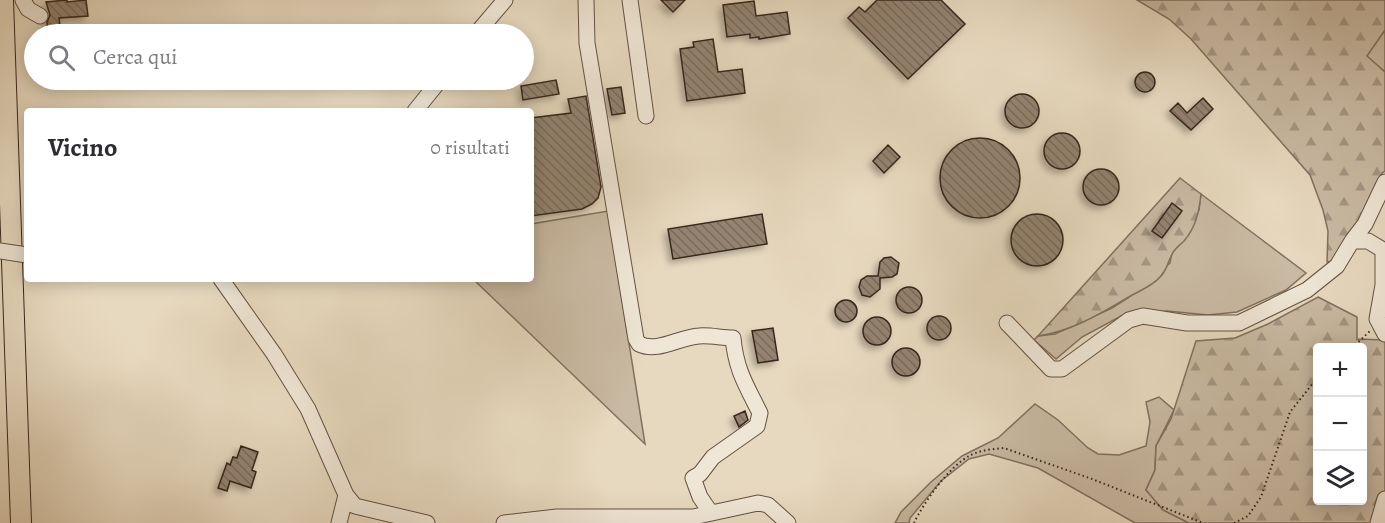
<!DOCTYPE html>
<html lang="it">
<meta charset="utf-8">
<style>
body{margin:0;font-family:Alegreya,serif;background:#f7f7f7;color:#2b2b33}
.controls{position:absolute;right:18px;bottom:18px;display:grid;overflow:hidden;border-radius:6px;box-shadow:0 3px 15px #0003}
.controls button{width:54px;height:54px;display:grid;place-items:center;padding:0;border:0;border-bottom:2px solid #e1e1e2;background:#fff;color:#2b2b33;font:30px sans-serif}
.list{margin:0;padding:0;list-style:none}
h2{display:flex;justify-content:space-between;align-items:center;height:78px;margin:0;padding:0 24px;font-size:26px}
h2 small{font-size:20px;font-weight:400;color:#7c7c81}
.icon{flex:none;width:33px;height:33px;fill:none;stroke:currentColor;stroke-width:2;stroke-linecap:round;stroke-linejoin:round}
.map{position:relative;flex:none;width:1385px;height:523px;overflow:hidden}
.search{position:absolute;background:#fff;box-shadow:0 3px 15px #0003;left:24px;top:24px;width:510px;height:66px;display:flex;align-items:center;gap:15px;box-sizing:border-box;padding:0 21px;border-radius:33px;color:#7c7c81;font-size:22px}
.panel{position:absolute;background:#fff;box-shadow:0 3px 15px #0003;left:24px;top:108px;width:510px;height:174px;border-radius:6px}
.map>svg:first-child{display:block}
</style>
<div class="map">
<svg width="1385" height="523" viewBox="0 0 1385 523">
<defs>
<pattern id="forest-firs" width="22" height="20" patternUnits="userSpaceOnUse" patternTransform="scale(1.5)"><rect width="22" height="20" fill="#c9baa3"/><path d="M5 1l3.5 6h-7zM16 11l3.5 6h-7z" fill="#a49784"/></pattern>
<pattern id="building-back-hatch" width="6" height="6" patternUnits="userSpaceOnUse" patternTransform="scale(1.5)"><rect width="6" height="6" fill="#938370"/><path d="M-1 5l2 2M0 0l6 6M5-1l2 2" fill="none" stroke="#796b5b"/></pattern>
<filter id="shadow"><feDropShadow dx="-4" dy="4" stdDeviation="3" flood-color="#0004"/></filter>
</defs>
<rect width="100%" height="100%" fill="#e7d9bf"/>
<filter id="stains"><feTurbulence type="fractalNoise" baseFrequency=".00333" numOctaves="4"/><feColorMatrix values="0 0 0 0 .2 0 0 0 0 .09 0 0 0 0 .02 0 0 0 .5 -.17"/></filter>
<radialGradient id="worn" r=".72"><stop offset=".6" stop-color="#630" stop-opacity="0"/><stop offset="1" stop-color="#630" stop-opacity=".3"/></radialGradient>
<path fill="#c9baa3" stroke="#80705f" stroke-width="1.5" d="M1385,30V72L1366,56Z
M1201,194L1306,273L1286,290L1237,312L1208,315L1167,311L1123,315L1082,337L1056,359L1034,340L1038,336L1055,334L1112,308L1128,298L1170,263L1172,252L1185,239L1199,210Z
M608,211L645,444L473,279H531V224Z
M1159,397L1174,410L1156,446L1155,470L1146,490L1163,510L1189,523H1135L1038,468L989,454L969,459L941,481L910,518L909,523H895L901,512L931,482L962,456L998,438L1035,404L1058,420L1088,448L1098,454L1119,455L1146,446L1150,422L1146,402Z"/>
<path fill="url(#forest-firs)" stroke="#80705f" stroke-width="1.5" fill-rule="evenodd" d="M1137,0H1385V30L1367,56L1385,72V171L1382,173L1371,208L1335,261L1327,262L1328,231L1323,210L1310,175L1191,39L1169,19Z
M1180,178L1201,194C1199,212 1196,227 1184,241C1181,244 1177,247 1174,251C1169,258 1168,267 1162,275C1153,286 1139,291 1127,298C1100,314 1070,332 1038,336Z
M1318,297L1357,317V339L1385,340V523H1189L1163,510L1146,490L1155,470L1156,446L1171,419L1196,341L1235,338L1268,324ZM1318,348H1362V500H1318Z"/>
<path fill="url(#building-back-hatch)" stroke="#38251b" stroke-width="1.5" filter="url(#shadow)" d="M67,0V2L86,0L88,16L59,18L61,33L48,34L47,22L50,15L46,2Z
M661,0H685L673,12Z
M877,0H941L965,24L908,79L848,18L859,7L865,12Z
M754,1L756,16L787,12L790,34L759,39V37L750,38V34L727,37L723,5Z
M713,39L718,72L742,69L745,93L687,101L680,49L694,47L693,42Z
M1135 82a10 10 0 1 1 20 0a10 10 0 1 1-20 0Z
M556,80L559,94L523,100L521,86Z
M621,87L625,113L612,115L607,89Z
M1005 111a17 17 0 1 1 34 0a17 17 0 1 1-34 0Z
M586,96L601,187L598,198L592,204L582,209L531,216V118L571,113L568,99Z
M1203,98L1213,109L1191,130L1170,111L1178,103L1187,113Z
M1044 151a18 18 0 1 1 36 0a18 18 0 1 1-36 0Z
M940 178a40 40 0 1 1 80 0a40 40 0 1 1-80 0Z
M888,145L900,157L884,173L873,161Z
M1083 187a18 18 0 1 1 36 0a18 18 0 1 1-36 0Z
M1172,203L1182,211L1162,238L1152,231Z
M1011 240a26 26 0 1 1 52 0a26 26 0 1 1-52 0Z
M762,214L767,244L673,259L668,229Z
M891,257L899,263L897,274L892,277L880,278V289L870,297L862,295L859,287L861,280L867,276H878L880,262L884,258Z
M896 300a13 13 0 1 1 26 0a13 13 0 1 1-26 0Z
M835 311a11 11 0 1 1 22 0a11 11 0 1 1-22 0Z
M927 328a12 12 0 1 1 24 0a12 12 0 1 1-24 0Z
M863 331a14 14 0 1 1 28 0a14 14 0 1 1-28 0Z
M773,328L778,360L758,363L752,331Z
M892 362a14 14 0 1 1 28 0a14 14 0 1 1-28 0Z
M745,411L748,420L739,427L734,416Z
M241,446L258,452L252,470L256,472L251,488L230,481L227,491L218,488L227,463L230,465L233,457L237,458Z"/>
<g fill="none" stroke-linecap="round" stroke-linejoin="round">
<g stroke="#645244" stroke-width="17">
<path id="minor" d="M23,0L28,9L40,16
M586,0L587,43L636,339L639,344C658,353 679,337 699,336C710,335 722,338 733,338C736,370 746,385 760,413L757,426L713,457L700,474L693,478L700,497L711,513
M630,0L646,116
M476,34L505,0
M415,111L440,80
M1352,241L1365,224L1385,182
M221,279L274,354L308,409L346,495L355,506L427,523
M1007,323L1051,369H1062L1129,320L1143,316L1187,323H1239L1307,290L1337,266L1352,241H1368L1383,250V285L1377,319L1385,334
M339,523L346,495
M504,523L557,517H693L758,503L768,505L788,523
M1378,523L1385,499"/>
</g>
<g stroke="#38251b" stroke-width="22">
<path id="major" d="M3,0L21,523"/>
</g>
<path stroke="#38251b" stroke-width="2" stroke-dasharray="1.5 3" stroke-linecap="butt" d="M1352,348L1370,331
M914,523C924,502 950,465 971,455C981,450 993,449 1004,448L1092,479L1203,523
M1234,523L1248,516L1261,497L1290,412L1318,377"/>
<use href="#minor" stroke="#efe6d5" stroke-width="15"/>
<use href="#major" stroke="#e7d9bf" stroke-width="20"/>
<g stroke="#645244" stroke-width="17" stroke-linecap="butt">
<path id="minor-bridge" d="M0,251L27,255"/>
</g>
<use href="#minor-bridge" stroke="#efe6d5" stroke-width="15"/>
</g>
<rect width="100%" height="100%" filter="url(#stains)"/>
<rect width="100%" height="100%" fill="url(#worn)"/>
</svg>
<div class="controls">
<button>+</button>
<button>−</button>
<button><svg class="icon" aria-label="layers" viewBox="0 0 24 24"><path d="M12 4l9 5-9 5-9-5zM3 14l9 5 9-5"/></svg></button>
</div>
<div class="search"><svg class="icon" aria-label="search" viewBox="0 0 24 24"><circle cx="10" cy="10" r="6"/><path d="M15 15l6 6"/></svg>Cerca qui</div>
<section class="panel">
<h2>Vicino<small>0 risultati</small></h2>
<ul class="list">
</ul>
</section>
</div>
